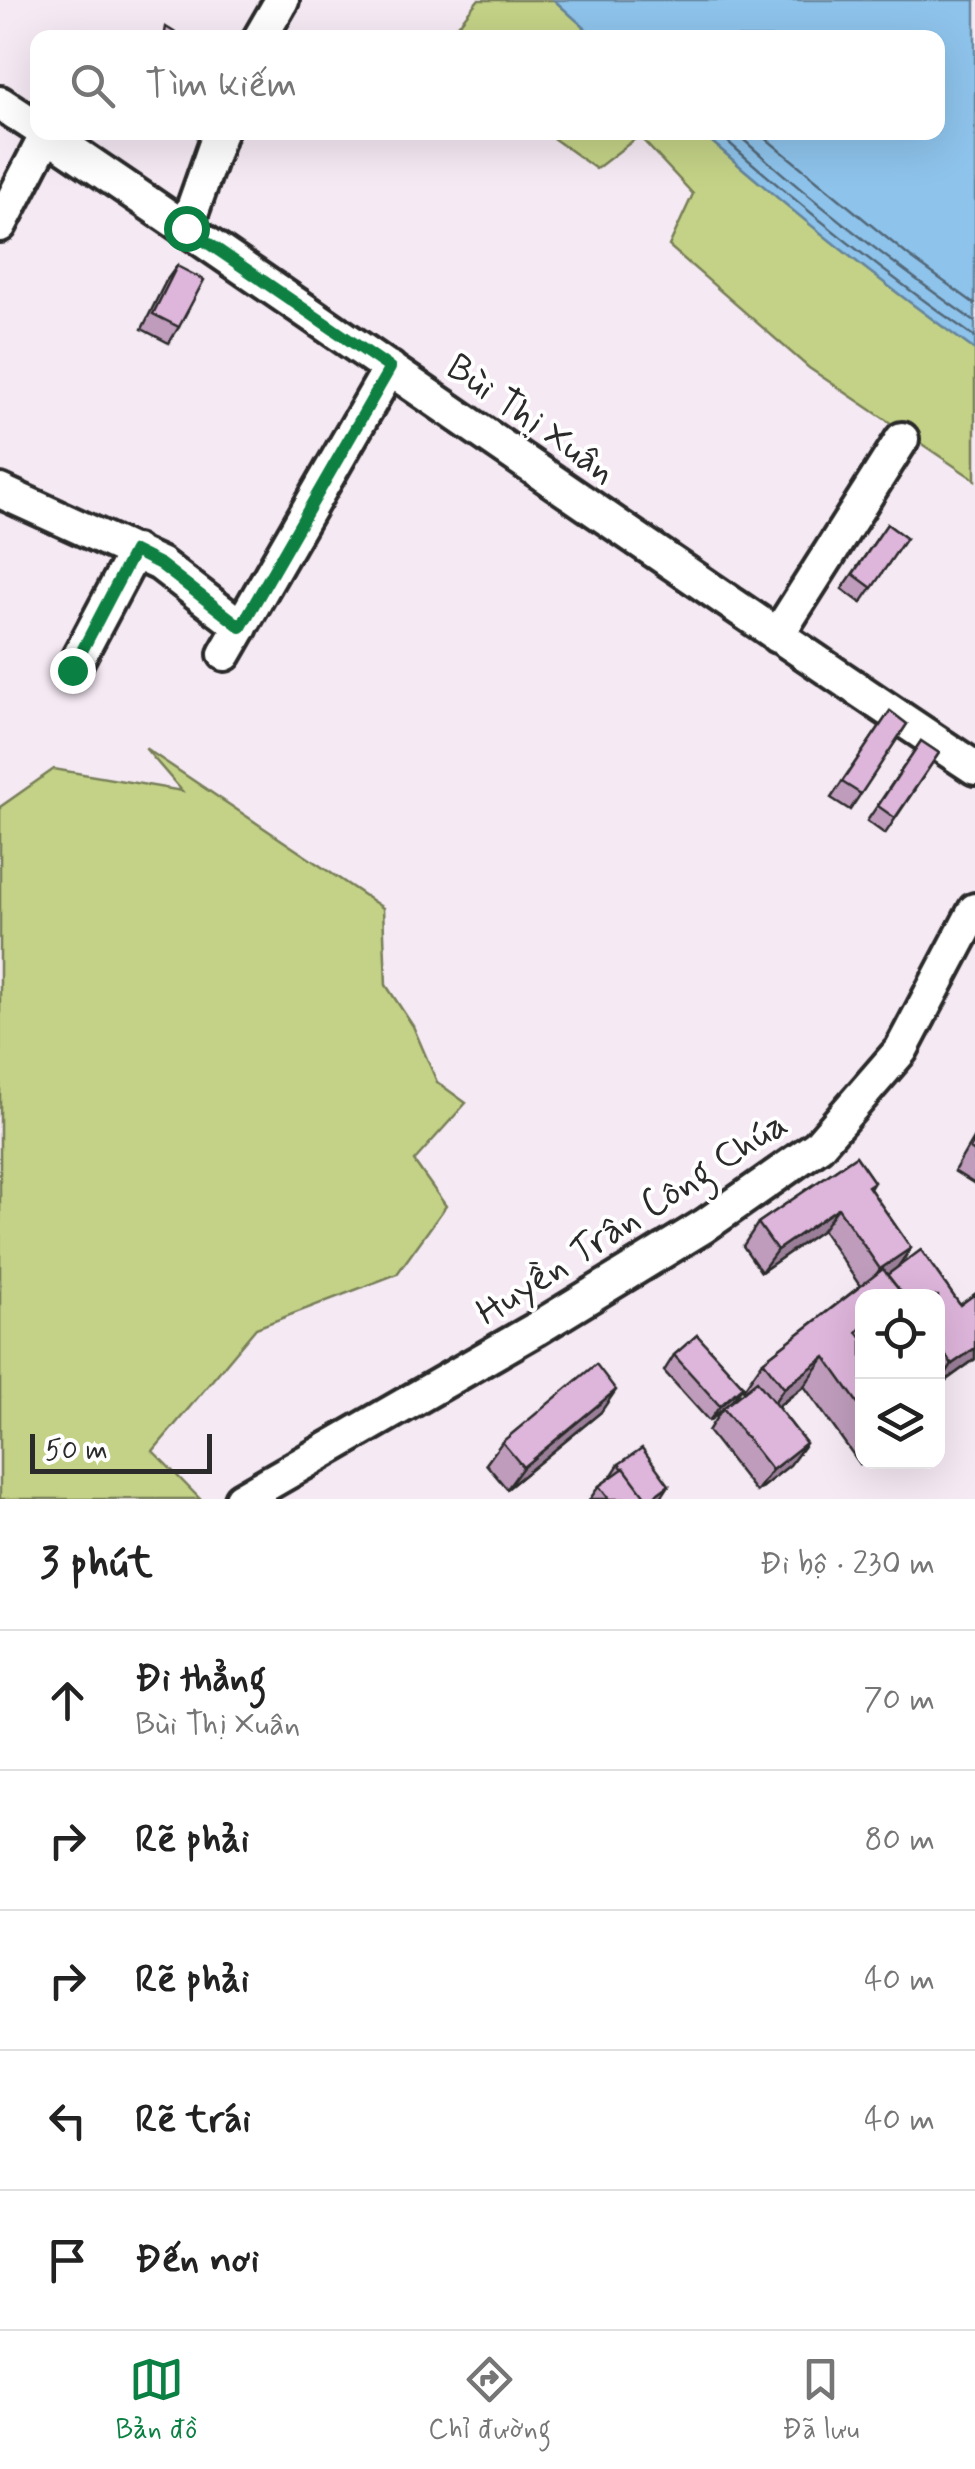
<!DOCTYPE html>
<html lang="vi">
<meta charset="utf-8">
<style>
body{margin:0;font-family:Mynerve,sans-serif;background:#f6f6f6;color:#222}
.controls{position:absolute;right:30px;bottom:30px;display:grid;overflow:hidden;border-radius:20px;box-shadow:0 10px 40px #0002}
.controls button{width:90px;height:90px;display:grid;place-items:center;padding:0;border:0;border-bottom:2px solid #e0e0e0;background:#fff;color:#222;font:50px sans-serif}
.scale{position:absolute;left:30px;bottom:25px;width:182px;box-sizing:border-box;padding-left:10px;border:5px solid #2b2b2b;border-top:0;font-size:28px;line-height:35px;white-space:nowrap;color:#2b2b2b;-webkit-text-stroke:8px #fff;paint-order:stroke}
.stop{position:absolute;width:30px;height:30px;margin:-22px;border:8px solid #0b8043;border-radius:50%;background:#fff}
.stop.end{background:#0b8043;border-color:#fff;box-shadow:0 2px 10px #0008}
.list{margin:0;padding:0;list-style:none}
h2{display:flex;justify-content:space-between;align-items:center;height:130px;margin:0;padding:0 40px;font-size:42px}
h2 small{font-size:32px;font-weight:400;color:#767676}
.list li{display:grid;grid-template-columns:65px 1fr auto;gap:30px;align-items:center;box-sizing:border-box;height:140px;padding:0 40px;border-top:2px solid #e0e0e0}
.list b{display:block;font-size:38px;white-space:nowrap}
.list p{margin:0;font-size:32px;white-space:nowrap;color:#767676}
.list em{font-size:32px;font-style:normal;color:#767676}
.icon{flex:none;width:55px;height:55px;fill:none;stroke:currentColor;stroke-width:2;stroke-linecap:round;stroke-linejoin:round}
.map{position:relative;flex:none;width:975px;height:1499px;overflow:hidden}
.search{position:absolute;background:#fff;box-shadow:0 10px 40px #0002;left:30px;right:30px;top:30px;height:110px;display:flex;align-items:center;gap:25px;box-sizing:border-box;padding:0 35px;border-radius:20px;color:#767676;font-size:38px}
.sheet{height:830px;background:#fff}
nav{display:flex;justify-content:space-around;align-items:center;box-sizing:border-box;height:140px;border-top:2px solid #e0e0e0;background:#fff;font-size:28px;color:#767676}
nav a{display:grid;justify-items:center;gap:5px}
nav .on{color:#0b8043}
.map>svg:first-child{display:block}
</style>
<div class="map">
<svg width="975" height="1499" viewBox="0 0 975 1499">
<rect width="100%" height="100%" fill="#f5e9f4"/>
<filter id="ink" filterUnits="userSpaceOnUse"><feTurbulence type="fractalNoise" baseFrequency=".01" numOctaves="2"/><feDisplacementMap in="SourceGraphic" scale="20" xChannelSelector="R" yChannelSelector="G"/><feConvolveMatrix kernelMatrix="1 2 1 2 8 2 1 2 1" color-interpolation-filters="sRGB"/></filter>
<g filter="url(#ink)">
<path fill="#c3d286" stroke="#777e58" stroke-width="2.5" d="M478,0H554L595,37L448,38Z
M546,133H702C789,210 880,282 975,350V480L809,368L669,246L693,194L639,136L596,169Z
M145,748L383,908L386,985L413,1026L437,1082L466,1103L414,1161L446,1206L397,1274L256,1328L153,1451L200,1499H0V807L54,769L182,791Z"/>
<path fill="#8ec3eb" stroke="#66869e" stroke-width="2.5" d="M554,0H975V350C880,282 789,210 702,133L938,132V38L595,37Z"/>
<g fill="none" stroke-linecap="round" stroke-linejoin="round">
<path stroke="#536878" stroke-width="2.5" d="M717,132C799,206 885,274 975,337
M735,132C811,201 892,263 975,322
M758,132L910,257L975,304"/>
<g stroke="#2b2b2b" stroke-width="40">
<path id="minor" d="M260,38L282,0
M0,103L38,128
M44,132C356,343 662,560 975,768
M0,225L47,134
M186,228L220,132
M0,491L160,564L241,627
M777,636L902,439
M225,654L390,368
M72,670L135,551
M241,1499L536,1329L704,1226L818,1146L901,1050L975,910"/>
</g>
<use href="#minor" stroke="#fff" stroke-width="32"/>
</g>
<path fill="#bf9cbc" stroke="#2b2b2b" stroke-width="2.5" d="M177,266L179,327L169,343L142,329L166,281Z
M887,524L906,538L861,603L842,589Z
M890,711L907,724L850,810L831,798Z
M921,741L939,753L885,834L867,821Z
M975,1135V1184L954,1171Z
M856,1156L874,1182L870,1189L911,1248L898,1268L921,1250L960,1305L975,1294V1359L938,1386V1296H862L863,1462L860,1464L804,1386L778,1407L806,1443L790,1465L756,1492L708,1431L722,1409L709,1421L664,1371L674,1355L697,1335L743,1386L729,1404L744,1392L743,1390L763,1361L860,1286L822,1230L761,1272L743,1246L758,1223Z
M601,1412L507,1489L486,1464L502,1442Z
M619,1464L669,1485L660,1499H590L599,1486L610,1478Z"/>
<path fill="#9b7f99" stroke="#2b2b2b" stroke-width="2.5" d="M838,1208L822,1230L761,1272L777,1250Z
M911,1248L895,1271L864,1292L880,1269Z
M975,1348V1359L938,1386L952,1364Z
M825,1357L804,1386L764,1417L784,1388Z
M743,1386L732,1401L709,1421L720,1406Z
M616,1390L601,1412L507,1489L523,1467Z
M806,1443L790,1465L756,1492L772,1470Z
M669,1485L660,1499H650Z"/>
<path fill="#deb5db" stroke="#2b2b2b" stroke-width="2.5" d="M166,27L182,37L164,38Z
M177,266L204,280L179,327L153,314Z
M887,524L906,538L872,588L853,574Z
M890,711L907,724L861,794L842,782Z
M921,741L939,753L895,818L878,806Z
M975,1139V1152L970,1149Z
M856,1156L874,1182L868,1186L911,1248L880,1269L838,1208L777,1250L758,1223Z
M921,1250L960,1305L975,1294V1348L952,1364L938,1345V1296H904L887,1275Z
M883,1269L904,1296H862V1327L857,1332L862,1339V1409L825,1357L784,1388L763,1361Z
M697,1335L743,1386L720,1406L674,1355Z
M596,1364L616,1390L523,1467L502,1442Z
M757,1381L806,1443L772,1470L723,1408Z
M642,1448L669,1485L650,1499H647L624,1468L623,1469L619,1464Z
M624,1468L647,1499H609L599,1486Z"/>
</g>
<g fill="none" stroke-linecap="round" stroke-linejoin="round" filter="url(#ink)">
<path stroke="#0b8043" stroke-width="12" d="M72,670L134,551L160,564L241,627L390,368L186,228"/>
</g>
<g text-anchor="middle" stroke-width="8" stroke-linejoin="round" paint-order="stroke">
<g font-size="38" fill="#2b2b2b" stroke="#fff">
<text transform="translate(532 418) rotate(35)" y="13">Bùi Thị Xuân</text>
<text transform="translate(631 1217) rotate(-33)" y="13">Huyền Trân Công Chúa</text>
</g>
</g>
</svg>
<div class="controls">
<button><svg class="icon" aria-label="locate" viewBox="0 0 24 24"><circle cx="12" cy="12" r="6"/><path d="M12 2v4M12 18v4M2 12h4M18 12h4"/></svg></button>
<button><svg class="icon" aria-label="layers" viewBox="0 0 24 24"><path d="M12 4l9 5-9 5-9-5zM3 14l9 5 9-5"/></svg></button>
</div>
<div class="scale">50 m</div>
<div class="stop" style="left:186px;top:228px"></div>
<div class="stop end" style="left:72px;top:670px"></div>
<div class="search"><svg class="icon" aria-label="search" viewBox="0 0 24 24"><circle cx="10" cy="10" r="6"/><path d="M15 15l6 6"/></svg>Tìm kiếm</div>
</div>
<section class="sheet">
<h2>3 phút<small>Đi bộ · 230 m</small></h2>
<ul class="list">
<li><svg class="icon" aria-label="ahead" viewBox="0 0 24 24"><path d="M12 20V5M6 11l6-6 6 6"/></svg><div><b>Đi thẳng</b><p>Bùi Thị Xuân</p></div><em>70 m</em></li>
<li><svg class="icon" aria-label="right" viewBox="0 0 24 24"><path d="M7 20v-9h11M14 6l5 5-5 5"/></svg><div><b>Rẽ phải</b></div><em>80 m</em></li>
<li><svg class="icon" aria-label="right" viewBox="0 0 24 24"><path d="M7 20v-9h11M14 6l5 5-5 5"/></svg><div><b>Rẽ phải</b></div><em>40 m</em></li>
<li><svg class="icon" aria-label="left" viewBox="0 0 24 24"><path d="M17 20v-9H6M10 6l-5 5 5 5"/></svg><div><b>Rẽ trái</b></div><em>40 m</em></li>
<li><svg class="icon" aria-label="arrive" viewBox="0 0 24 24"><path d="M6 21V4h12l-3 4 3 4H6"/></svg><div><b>Đến nơi</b></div></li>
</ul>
</section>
<nav>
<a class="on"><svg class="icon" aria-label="map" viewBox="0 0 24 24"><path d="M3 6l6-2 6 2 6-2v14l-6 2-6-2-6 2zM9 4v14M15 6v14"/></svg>Bản đồ</a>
<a><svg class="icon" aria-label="directions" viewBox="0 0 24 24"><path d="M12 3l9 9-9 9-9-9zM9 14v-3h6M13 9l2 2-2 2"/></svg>Chỉ đường</a>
<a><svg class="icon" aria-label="saved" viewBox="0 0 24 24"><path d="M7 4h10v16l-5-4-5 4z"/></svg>Đã lưu</a>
</nav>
